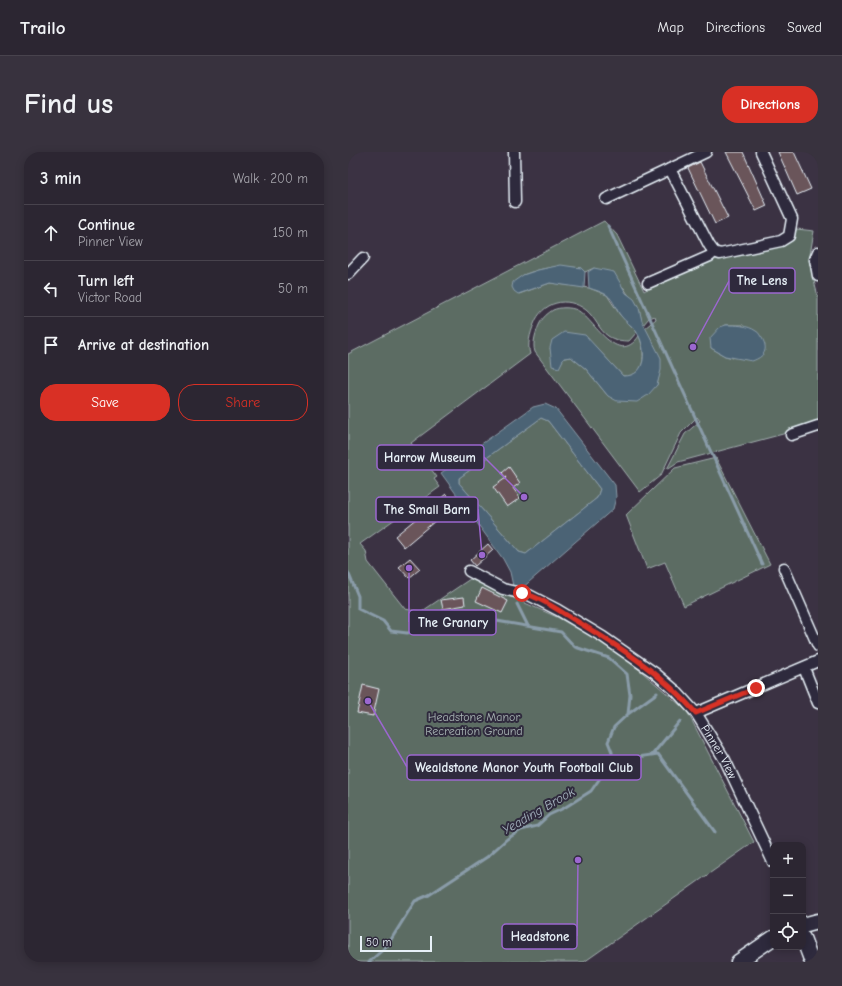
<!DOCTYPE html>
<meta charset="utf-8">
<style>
body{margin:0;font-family:"Comic Neue",sans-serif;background:#38323e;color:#f1f3f6}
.controls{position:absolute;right:12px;bottom:12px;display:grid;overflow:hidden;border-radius:8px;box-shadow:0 2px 10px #0003}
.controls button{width:36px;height:36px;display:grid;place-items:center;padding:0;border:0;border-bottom:1px solid #48434d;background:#2c2632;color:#f1f3f6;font:20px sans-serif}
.scale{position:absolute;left:12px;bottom:10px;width:72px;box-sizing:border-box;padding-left:4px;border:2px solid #e8f1f8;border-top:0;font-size:11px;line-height:14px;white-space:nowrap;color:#e8f1f8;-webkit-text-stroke:3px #2f2a3d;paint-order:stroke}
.stop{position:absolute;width:12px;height:12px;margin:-9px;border:3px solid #d93025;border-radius:50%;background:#fff}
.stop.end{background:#d93025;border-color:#fff;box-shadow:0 1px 4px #0008}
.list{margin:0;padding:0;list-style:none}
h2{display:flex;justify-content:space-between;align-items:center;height:52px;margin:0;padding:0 16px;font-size:17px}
h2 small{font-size:13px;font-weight:400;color:#a6a5ac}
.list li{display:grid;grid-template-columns:26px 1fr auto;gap:12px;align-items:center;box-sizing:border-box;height:56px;padding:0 16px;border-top:1px solid #48434d}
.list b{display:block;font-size:15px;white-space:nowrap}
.list p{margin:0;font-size:13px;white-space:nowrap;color:#a6a5ac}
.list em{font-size:13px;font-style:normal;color:#a6a5ac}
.actions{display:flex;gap:8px;padding:12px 16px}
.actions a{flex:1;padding:9px 0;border:1px solid #d93025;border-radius:16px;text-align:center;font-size:14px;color:#d93025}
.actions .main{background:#d93025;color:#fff}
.icon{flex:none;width:22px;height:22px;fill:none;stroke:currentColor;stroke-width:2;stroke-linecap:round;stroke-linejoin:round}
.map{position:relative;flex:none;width:470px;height:810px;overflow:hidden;border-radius:16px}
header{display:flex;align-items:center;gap:24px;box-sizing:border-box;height:56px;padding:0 20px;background:#2c2632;border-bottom:1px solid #48434d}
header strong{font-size:19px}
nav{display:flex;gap:22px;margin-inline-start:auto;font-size:14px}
.intro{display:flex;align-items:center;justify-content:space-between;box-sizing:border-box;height:96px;padding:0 24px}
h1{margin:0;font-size:28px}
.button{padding:10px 18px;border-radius:16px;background:#d93025;color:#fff;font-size:14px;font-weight:700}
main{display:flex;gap:24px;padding:0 24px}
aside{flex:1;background:#2c2632;border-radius:16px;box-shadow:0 2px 10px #0003}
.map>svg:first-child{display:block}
</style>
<header>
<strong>Trailo</strong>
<nav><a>Map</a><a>Directions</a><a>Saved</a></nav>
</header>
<div class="intro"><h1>Find us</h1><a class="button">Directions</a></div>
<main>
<aside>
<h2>3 min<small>Walk · 200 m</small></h2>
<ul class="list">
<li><svg class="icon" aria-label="ahead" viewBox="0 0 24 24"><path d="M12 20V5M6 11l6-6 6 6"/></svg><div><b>Continue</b><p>Pinner View</p></div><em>150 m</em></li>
<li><svg class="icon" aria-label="left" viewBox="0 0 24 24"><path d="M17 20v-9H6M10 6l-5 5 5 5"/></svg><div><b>Turn left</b><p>Victor Road</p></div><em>50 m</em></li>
<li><svg class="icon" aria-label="arrive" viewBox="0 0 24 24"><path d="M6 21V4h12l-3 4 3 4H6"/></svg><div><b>Arrive at destination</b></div></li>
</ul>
<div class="actions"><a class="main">Save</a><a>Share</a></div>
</aside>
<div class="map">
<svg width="470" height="810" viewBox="0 0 470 810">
<rect width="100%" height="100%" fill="#3b3243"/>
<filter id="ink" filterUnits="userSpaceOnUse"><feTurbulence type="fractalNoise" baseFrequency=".025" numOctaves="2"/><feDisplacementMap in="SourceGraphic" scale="8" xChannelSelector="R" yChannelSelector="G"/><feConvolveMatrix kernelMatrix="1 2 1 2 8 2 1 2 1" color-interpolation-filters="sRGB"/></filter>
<g filter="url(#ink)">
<path fill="#5b6c64" stroke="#a2aeae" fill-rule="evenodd" d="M256,69L269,83L296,139C316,126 341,123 359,109L438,91L449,77L466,79L461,109L470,145V268L435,282L330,310L319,317L337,282L352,269L349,265L333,281L313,323L292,340L187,200C184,191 188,179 192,171C195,165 200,161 205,158C212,155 222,155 229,158C246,167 269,216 291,184C298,201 298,225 275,224L247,194L202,196L210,216L216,206L223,205L238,217L260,244L309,233C316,205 309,200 297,176L308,167L307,164L301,166L295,173C292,167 293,160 290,154C286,147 279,143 276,136L246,116L237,120L233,116C211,113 196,115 175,123L171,142L202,131L241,136L259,143L272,163L289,180L281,189C274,189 266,188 260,184C251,178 247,165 238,158C219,143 194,150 186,172C182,182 179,193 182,202L63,291L89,325L86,327L92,335L12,392L18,399L20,410L57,457L73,460L122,427L209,465L241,483L268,500L294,520L339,559L406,690L236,810H0V202ZM378,173H395L385,206L377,204L363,196L372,175Z
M193,266L200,269L252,337L249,346L178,402L171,400L111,331V326Z
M368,306L422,412L336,454L317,410L299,417L278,363L327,316Z"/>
<path fill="#4b6374" stroke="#8a9ca9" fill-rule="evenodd" d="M213,113L233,116L237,120L236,136L202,131L170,142L166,139L164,135L165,130L175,123L190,118Z
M246,116L266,120L278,141L286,147L291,156L294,169L313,206V218L309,233L300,243L289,250L269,249L260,244L238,217L223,205L216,206L211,216L204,214L202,196L204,188L216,180L237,183L275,224C300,225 299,195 288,179C284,173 277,170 273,164C268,158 266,148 259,143C254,140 247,138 241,136L240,120Z
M378,173C387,173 400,173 408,179C411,180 412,184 414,186C421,198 416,205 404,209L377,204L363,196L362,186L372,175Z
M197,252L208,257L267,333L268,345L265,357L173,437L165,434L162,420L155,407L93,321L185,255ZM193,266L200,269L252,337L249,346L178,402L171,400L111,331V326Z"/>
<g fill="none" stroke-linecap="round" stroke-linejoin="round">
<path stroke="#8a9ca9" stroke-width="3" d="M260,74L414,412
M0,420L10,444V457L35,469L43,479L59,481L71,479L116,466H131L213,480L227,495L261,506L279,522L282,543L280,562L266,575L260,590L264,600V609L243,639L216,656L201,663L189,674L173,678L159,687L139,705L81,743L67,749L39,794L21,810
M169,452L180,474
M280,562L309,541
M304,603L332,569
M264,609L310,602L367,680"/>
</g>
<path fill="#6a545a" stroke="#e8f1f8" d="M378,0H395L419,54L408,59Z
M430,0H446L463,37L449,43Z
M352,10L380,66L367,72L340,16Z
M161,315L172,331L165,336L172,346L159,355L145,335L158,326L154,321Z
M98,342L106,353L56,395L47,384Z
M140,392L145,398L127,414L122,408Z
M62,406L72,417L61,426L51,415Z
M134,436L160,449L154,461L128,449Z
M116,445L117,453L95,457L93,448Z
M15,533L31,537L25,564L9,561Z"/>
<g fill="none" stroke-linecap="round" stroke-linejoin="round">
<g stroke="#e8f1f8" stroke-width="13">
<g id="street">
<path d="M166,0L167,50"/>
<path d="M358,0L322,17L361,93L366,100"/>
<path d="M258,47L322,17"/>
<path d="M470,100L467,107L470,124"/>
<path d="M0,122L15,106"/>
<path d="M300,131L362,104L366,100L372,102L433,89L441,84L444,67L413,0"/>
<path d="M443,283L470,274"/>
<path d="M436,416L470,494"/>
<path id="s1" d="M121,419L155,437L181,443L210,458L255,485L307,521L328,539L348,561L377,608L425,710"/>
<path d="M456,516L470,551"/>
<path d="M348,561L470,509"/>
</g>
</g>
<g stroke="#e8f1f8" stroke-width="17">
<path id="secondary" d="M455,773L470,769
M455,786L464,810
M390,810L425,786"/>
</g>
<use href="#street" stroke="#2f2a3d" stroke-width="10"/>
<use href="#secondary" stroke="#2f2a3d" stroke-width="14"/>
</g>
</g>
<g fill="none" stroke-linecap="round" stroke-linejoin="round" filter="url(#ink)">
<path stroke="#d93025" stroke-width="5" d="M174,441C192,445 210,458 225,467C272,495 312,520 348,561L408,536"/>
</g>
<g text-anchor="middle" stroke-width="4" stroke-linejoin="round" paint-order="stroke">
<g font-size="12" fill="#a9b5b5" stroke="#2f2a3d">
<text x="126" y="569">Headstone Manor<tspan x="126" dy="14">Recreation Ground</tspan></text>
</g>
<g font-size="12" fill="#e8f1f8" stroke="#2f2a3d">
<text dy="4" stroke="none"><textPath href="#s1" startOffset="316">Pinner View</textPath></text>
</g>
<g font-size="13" font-style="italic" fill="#a9b8c3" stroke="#2f2a3d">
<text transform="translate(190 658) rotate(-30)" y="5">Yeading Brook</text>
</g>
</g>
<path fill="none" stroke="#9c67d0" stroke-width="1.5" d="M345 195L381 129M176 345L136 305M134 403L130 357M61 416L61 470M20 549L59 615M230 708L229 784"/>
<g fill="#9c67d0" stroke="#2f2a3d" stroke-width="1.5">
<circle cx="345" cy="195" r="4"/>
<circle cx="176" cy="345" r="4"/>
<circle cx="134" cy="403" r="4"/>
<circle cx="61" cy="416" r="4"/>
<circle cx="20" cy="549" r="4"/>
<circle cx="230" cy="708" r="4"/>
</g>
<g fill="#2f2a3d" stroke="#9c67d0" stroke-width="1.5">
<rect x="381" y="116" width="66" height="25" rx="4"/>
<rect x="29" y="293" width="107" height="25" rx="4"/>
<rect x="28" y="345" width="102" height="25" rx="4"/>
<rect x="61" y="458" width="87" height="25" rx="4"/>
<rect x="59" y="603" width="234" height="25" rx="4"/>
<rect x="154" y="772" width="75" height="25" rx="4"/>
</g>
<g font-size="13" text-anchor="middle" font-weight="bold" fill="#e8f1f8">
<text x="414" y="133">The Lens</text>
<text x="82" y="310">Harrow Museum</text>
<text x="79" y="362">The Small Barn</text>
<text x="105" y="475">The Granary</text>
<text x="176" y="620">Wealdstone Manor Youth Football Club</text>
<text x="192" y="789">Headstone</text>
</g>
</svg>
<div class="controls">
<button>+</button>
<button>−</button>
<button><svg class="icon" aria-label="locate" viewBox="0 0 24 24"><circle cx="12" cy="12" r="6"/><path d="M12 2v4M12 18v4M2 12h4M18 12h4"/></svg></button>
</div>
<div class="scale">50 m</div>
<div class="stop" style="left:174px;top:441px"></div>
<div class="stop end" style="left:408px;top:536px"></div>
</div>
</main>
